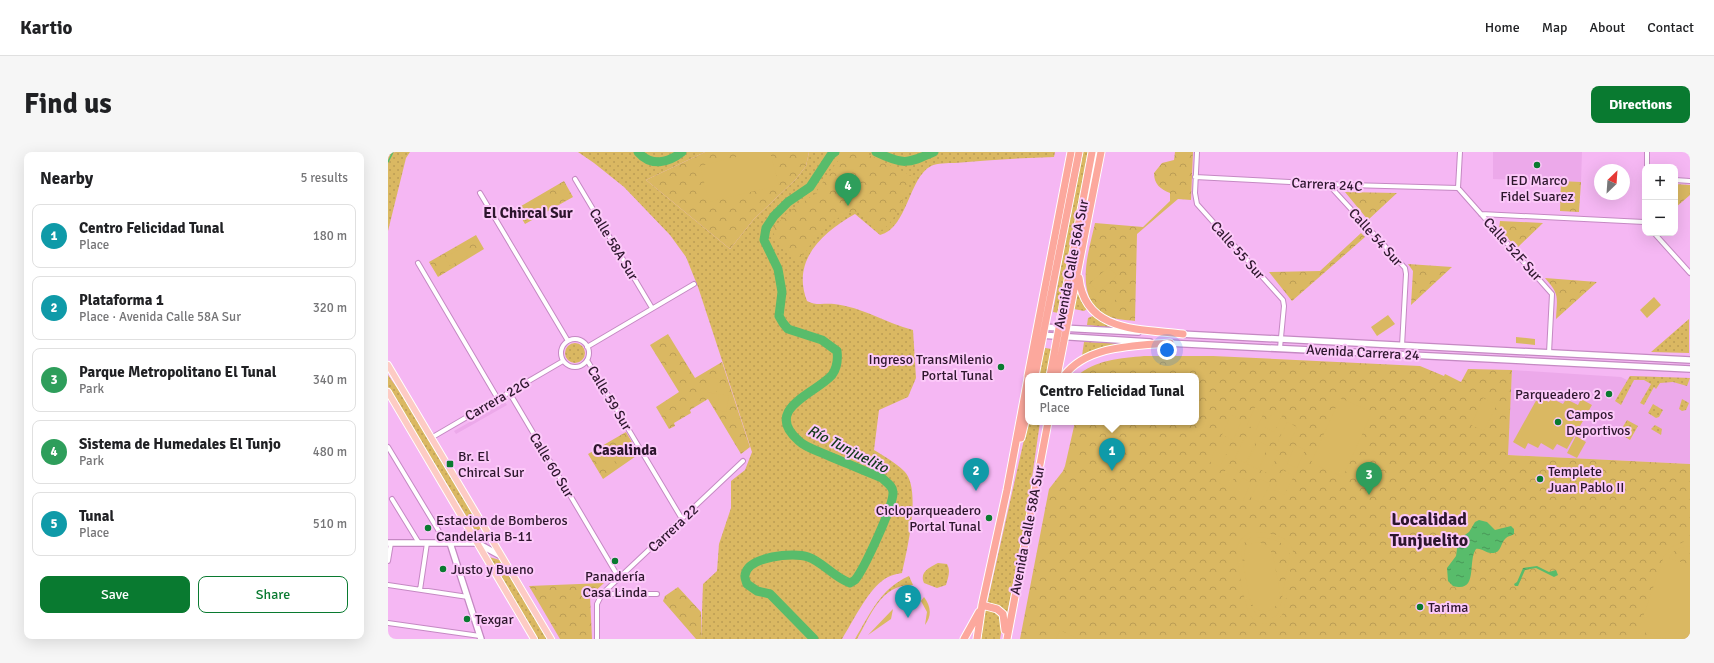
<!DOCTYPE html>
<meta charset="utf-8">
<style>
body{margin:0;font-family:Signika,sans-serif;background:#f6f6f6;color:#202124}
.controls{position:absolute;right:12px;top:12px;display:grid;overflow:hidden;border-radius:8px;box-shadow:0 4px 16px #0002}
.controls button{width:36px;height:36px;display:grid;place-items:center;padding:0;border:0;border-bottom:1px solid #e0e0e0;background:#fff;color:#202124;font:20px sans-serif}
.compass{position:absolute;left:1206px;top:12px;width:36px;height:36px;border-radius:50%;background:#fff;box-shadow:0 4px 16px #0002;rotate:25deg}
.you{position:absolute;left:779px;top:198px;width:14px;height:14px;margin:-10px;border:3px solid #fff;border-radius:50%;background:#1a73e8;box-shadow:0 0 0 6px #1a73e833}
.badge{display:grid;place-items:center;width:26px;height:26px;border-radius:50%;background:#097a30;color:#fff;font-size:13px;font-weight:700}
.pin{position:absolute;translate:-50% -33px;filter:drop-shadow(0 1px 2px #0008)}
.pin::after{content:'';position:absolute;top:21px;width:14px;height:12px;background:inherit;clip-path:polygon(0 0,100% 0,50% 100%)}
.popup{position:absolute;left:637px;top:221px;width:174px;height:52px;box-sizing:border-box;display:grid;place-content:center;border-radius:8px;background:#fff;filter:drop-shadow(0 1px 3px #0005);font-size:13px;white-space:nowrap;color:#757577}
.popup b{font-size:15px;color:#202124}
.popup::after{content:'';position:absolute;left:50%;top:100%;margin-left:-8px;border:8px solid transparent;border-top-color:#fff}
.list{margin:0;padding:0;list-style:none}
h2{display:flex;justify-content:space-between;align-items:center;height:52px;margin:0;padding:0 16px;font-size:17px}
h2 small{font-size:13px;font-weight:400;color:#757577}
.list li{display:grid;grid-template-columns:26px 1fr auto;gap:12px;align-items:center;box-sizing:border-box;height:64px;margin:0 8px 8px;padding:0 8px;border:1px solid #e0e0e0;border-radius:8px}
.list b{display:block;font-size:15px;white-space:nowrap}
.list p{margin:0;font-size:13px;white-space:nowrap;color:#757577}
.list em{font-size:13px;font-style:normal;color:#757577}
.actions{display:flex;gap:8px;padding:12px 16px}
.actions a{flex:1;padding:9px 0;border:1px solid #097a30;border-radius:8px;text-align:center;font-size:14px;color:#097a30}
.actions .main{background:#097a30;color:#fff}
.map{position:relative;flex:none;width:1302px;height:487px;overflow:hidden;border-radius:8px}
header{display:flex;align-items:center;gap:24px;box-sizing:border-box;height:56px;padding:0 20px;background:#fff;border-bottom:1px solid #e0e0e0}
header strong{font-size:19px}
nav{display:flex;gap:22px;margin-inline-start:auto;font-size:14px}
.intro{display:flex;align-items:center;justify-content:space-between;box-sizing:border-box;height:96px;padding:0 24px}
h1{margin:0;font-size:28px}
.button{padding:10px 18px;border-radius:8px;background:#097a30;color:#fff;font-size:14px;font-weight:700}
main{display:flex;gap:24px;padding:0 24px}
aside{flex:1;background:#fff;border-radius:8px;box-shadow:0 4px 16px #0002}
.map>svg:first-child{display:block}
</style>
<header>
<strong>Kartio</strong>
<nav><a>Home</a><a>Map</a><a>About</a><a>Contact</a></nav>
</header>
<div class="intro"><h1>Find us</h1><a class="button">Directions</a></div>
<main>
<aside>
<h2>Nearby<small>5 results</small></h2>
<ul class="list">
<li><span class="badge" style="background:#0f9aa8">1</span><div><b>Centro Felicidad Tunal</b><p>Place</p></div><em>180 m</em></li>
<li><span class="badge" style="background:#0f9aa8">2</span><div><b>Plataforma 1</b><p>Place · Avenida Calle 58A Sur</p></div><em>320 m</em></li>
<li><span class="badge" style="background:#2e9e5b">3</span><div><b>Parque Metropolitano El Tunal</b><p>Park</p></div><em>340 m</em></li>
<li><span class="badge" style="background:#2e9e5b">4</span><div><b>Sistema de Humedales El Tunjo</b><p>Park</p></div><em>480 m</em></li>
<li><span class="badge" style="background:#0f9aa8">5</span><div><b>Tunal</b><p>Place</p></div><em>510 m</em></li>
</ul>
<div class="actions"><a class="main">Save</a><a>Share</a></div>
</aside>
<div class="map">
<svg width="1302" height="487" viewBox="0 0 1302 487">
<defs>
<pattern id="grass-dots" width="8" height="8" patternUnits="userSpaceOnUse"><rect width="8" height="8" fill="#dab862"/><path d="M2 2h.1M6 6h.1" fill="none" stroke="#bb9d55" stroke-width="1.8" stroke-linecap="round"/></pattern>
<pattern id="park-crowns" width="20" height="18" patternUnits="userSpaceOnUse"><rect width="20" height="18" fill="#dab862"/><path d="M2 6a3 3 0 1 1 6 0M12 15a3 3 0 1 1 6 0" fill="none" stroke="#bb9d55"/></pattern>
<pattern id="water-ripples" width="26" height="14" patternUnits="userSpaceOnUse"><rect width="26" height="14" fill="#58bc6b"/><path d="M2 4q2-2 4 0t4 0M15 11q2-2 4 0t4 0" fill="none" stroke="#499858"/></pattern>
</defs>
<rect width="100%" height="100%" fill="#f5b7f3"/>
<path fill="#eca9ea" d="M1105,0H1194L1193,30L1105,27Z
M1124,218L1233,225L1239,228L1242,224L1302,226V312L1119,303Z
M117,250L119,253L68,282L66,279Z"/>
<path fill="url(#grass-dots)" d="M0,0H22L18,6L0,79Z
M190,0H317L258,28L342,97L366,67L408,27L418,14L421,0H667L666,5C633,6 600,8 567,11C560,11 549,11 543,14C521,25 519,77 492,83L467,62C435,80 403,108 419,149C428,154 436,151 446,152C474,155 498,171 525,178L528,226L520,245L491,258L486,298C496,304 508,311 516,319C534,336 519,398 514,421C507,422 500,424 494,429C479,440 464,471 454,487H313L315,432L329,419L331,392L343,356V329L357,318L364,300L310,135L298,105L282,83L236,35L206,11Z
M693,0H701L671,161L665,160Z
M690,136L699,157L696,159L686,157Z
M705,164L718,172L728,176L699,173L700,166Z
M1301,167V201L1263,200Z
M696,190L745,192L705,199L694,204Z
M177 201a10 10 0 1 1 20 0a10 10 0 1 1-20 0Z
M657,196L664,197L660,224H650Z
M0,223L12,240L93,376L88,380L0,235Z
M1242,224L1302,226L1299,234L1285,230L1272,231L1268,237L1266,235L1256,253L1252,251L1263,232L1256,228H1246L1233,253L1227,249Z
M1294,247L1301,251L1298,258L1294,259L1291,257Z
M1265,252L1275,258L1271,265L1268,266L1260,261Z
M1239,268L1250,274L1242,288L1231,281Z
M640,270H652L636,381L619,462L614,457L599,452Z
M1267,273L1274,277L1273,283L1263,277Z
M101,405L112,408L159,487H150Z
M550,411L559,412C563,419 560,426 558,433L549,436L536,431C531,420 542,415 550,411Z
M521,424L525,433C493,432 483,463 469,487H467C482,462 492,437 521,424Z
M597,456L611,460L615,470L612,487H592Z"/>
<path fill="url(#park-crowns)" d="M317,0H421L418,14L408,27L366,67L342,97L258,28Z
M457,0H475L524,24C521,37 506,72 494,78C484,75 479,62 469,60C454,58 433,80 424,91C419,97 415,105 409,110L390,91L384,78L400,60L427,42L442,19Z
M787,0H805L803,48L790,47L749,82L747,169C737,168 725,167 717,163C685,144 701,99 707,71L755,75L782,49V41C772,37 766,32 766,21L774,11L786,8Z
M176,29L185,45L137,72L128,57Z
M1173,29L1193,30L1191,60L1172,59Z
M1287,32L1302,33V43L1287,56Z
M957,40L1009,41L980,68Z
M1112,69L1155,71L1129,96L1111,77Z
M973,81L977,85L904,149L881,120L932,119Z
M88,83L96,97L50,125L41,110Z
M1020,112L1064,115L1023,153L1025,119Z
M1157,126L1209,130L1168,167C1169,145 1172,143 1157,126Z
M280,182L307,226L334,210L362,295L353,302L320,247L302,258L303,261L286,271L287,274L281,277L268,255L291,240L262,193Z
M756,204H825L1032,214L1056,224L1057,222L1073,230L1080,217L1124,218L1120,303L1302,312V487H632L661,337L675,319L677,314L687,270H808V224H689C706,208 734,206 756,204Z
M238,280L251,302L215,327L200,302Z
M216,431L202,444L204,487H172L141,434Z
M290,435L313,460V487H308L275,449L277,444Z"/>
<path fill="#dab862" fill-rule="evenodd" d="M368,0H382L391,33L321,50L312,14Z
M1179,34H1190L1189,54H1178Z
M162,41L167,50L150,60L144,51Z
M75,95L80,104L62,114L57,106Z
M721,115L729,124L710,140L702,131Z
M725,134L733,143L718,156L710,147Z
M1266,145L1273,153L1259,166L1252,158Z
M1000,163L1007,172L989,184L983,175Z
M1128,185L1147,187V193L1128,191Z
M322,225L331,227L328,242L319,240Z
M331,242L341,244L338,260L329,258Z
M1150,245L1161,250L1163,246L1175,252L1178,247L1190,253L1193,247L1204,253L1179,297L1169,292L1165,298L1153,291L1150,296L1140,291L1137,297L1125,290Z
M952,246L984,260L955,325L923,311Z
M1095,246L1109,252L1096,279L1083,273Z
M867,255L876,260L868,278L859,273Z
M886,257L895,262L886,280L877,276Z
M843,263L854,268L845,288L834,283Z
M899,270L909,275L900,294L890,289Z
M857,284L868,289L858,311L847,306Z
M1188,284L1198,290L1189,306L1179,301Z
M831,289L842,294L832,315L822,310Z
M870,289L880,294L870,317L859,312Z
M907,293L917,298L909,316L899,312Z
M882,295L891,299L881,322L871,317Z
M220,297L229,314L220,319L211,302Z
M840,313L850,318L841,336L831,331Z
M895,318L906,324L896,343L886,338Z
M854,326L863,330L855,349L845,344Z
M872,327L882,332L873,351L863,346Z
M863,380C878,380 901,382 905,399L896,459C890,473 871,477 862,463C857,455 847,404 849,396C851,388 856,383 863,380ZM863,385C878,385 897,387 902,402L892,457C889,468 879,469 869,464L863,454L853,400L855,392Z
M1298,389H1302V395C1293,394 1285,398 1281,406L1302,413V487H1278L1257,480V487H1251V477L1276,404L1283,395Z
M867,390C880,390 884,398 886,409C888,424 900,453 880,459C875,460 870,459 866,455C860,448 853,403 858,395Z
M536,445C543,454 544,464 537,473L539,460L533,449Z
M505,457L503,467L480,483Z
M672,478L690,487H668Z"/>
<path fill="url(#water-ripples)" d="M1091,368L1099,370L1107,378L1123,374L1126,377V382C1123,384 1120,384 1118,386C1112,391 1114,402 1103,401C1097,401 1094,396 1088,397C1079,410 1091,441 1065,434L1060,429L1059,416L1068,404L1070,390L1074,385L1081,380L1087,370Z
M1149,414L1161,420L1168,418L1170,423L1166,425L1148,416L1137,418L1130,434H1127L1126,432L1129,430L1135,416Z"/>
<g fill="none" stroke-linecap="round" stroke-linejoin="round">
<path stroke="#58bc6b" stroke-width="1.5" d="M0,10L5,0"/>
<path stroke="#58bc6b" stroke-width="9" d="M250,0C263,15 280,11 294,0
M488,0C515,13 519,12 546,0
M426,487L382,442L369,439L359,432C358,429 356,425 357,423C360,404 406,400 420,405C435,410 445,425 462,431L467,428C476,417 506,353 505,340C505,334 498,330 494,326C476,319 458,311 441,304C431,299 418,296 411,289C374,257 427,242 444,223C449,216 450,207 449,199L434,188L400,177L395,171L391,164L394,140L390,117L376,88L378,76L386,64L400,50L422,35L443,3L447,0"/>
<g stroke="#c589c3" stroke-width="6">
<path id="street" d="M809,0L807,41L809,52L895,148L896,154L892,196
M1072,0L1070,36L1164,142L1161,201
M1259,15V0
M807,25L961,33L1070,36
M187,27L264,156
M1287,28L1302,29
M940,32L1017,116L1018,122L1014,194
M92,41L180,189
M1093,62L1256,70
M1257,71V48
M1266,81L1302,121
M30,111L110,247
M173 201a14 14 0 1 1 28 0a14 14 0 1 1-28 0Z
M199,195L306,132
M199,208L294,367
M121,240L231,426
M43,286L175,209
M0,295L58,391
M4,347L31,391
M0,409L3,391
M0,433L80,445
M32,438L39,391
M215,442H269
M0,471L92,484
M209,487V452L214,442L355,309"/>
</g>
<g stroke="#c589c3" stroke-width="8">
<path id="secondary" d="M654,175L750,180
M792,182L1302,208
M651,183L762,190
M779,191L1302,217
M0,391H89L98,387L101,382
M62,391L93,487
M89,391L113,404"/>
</g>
<g stroke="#fff" stroke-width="8">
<path id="primary" d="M0,213L163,487
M0,240L146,487"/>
</g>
<g stroke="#fff" stroke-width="9">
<path id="highway" d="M691,126C697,181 753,177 795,182
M640,224L683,0
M647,224L691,0
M662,224L704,0
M669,224L713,0
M676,224C699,193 747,194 782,191
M633,286L640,257
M594,453L609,457L615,462L617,478
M576,487L591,460
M589,487L594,453L619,338L640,226
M619,487L660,270"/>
</g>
<use href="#street" stroke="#fff" stroke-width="4"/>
<use href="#secondary" stroke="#fff" stroke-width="5.5"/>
<use href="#primary" stroke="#fdcbc4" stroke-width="6"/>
<use href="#highway" stroke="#fca89d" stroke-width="7"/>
</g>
<g fill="#097a30" stroke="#fcc9f9" stroke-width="1.5">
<circle cx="1149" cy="13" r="4"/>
<circle cx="613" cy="215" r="4"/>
<circle cx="1221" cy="242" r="4"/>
<circle cx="1170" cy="270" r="4"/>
<rect x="58" y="308" width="8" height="8" rx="2"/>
<circle cx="1152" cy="327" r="4"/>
<circle cx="601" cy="366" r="4"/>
<circle cx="40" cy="376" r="4"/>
<circle cx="227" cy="409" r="4"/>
<circle cx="55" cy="417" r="4"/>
<circle cx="1032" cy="455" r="4"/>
<circle cx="79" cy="467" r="4"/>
</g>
<g text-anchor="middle" stroke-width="4" stroke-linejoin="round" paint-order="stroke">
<g font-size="14" fill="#2d162d" stroke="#fcc9f9" text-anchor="start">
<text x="1149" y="33" text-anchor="middle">IED Marco<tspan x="1149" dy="16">Fidel Suarez</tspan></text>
<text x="605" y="212" text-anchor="end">Ingreso TransMilenio<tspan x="605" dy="16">Portal Tunal</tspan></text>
<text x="1213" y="247" text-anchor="end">Parqueadero 2</text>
<text x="1178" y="267">Campos<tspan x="1178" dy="16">Deportivos</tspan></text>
<text x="70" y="309">Br. El<tspan x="70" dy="16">Chircal Sur</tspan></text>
<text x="1160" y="324">Templete<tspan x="1160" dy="16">Juan Pablo II</tspan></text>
<text x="593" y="363" text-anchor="end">Cicloparqueadero<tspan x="593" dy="16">Portal Tunal</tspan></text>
<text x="48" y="373">Estacion de Bomberos<tspan x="48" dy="16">Candelaria B-11</tspan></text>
<text x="63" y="422">Justo y Bueno</text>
<text x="227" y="429" text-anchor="middle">Panadería<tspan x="227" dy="16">Casa Linda</tspan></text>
<text x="1040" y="460">Tarima</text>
<text x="87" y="472">Texgar</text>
</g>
<g font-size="14" fill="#2d162d" stroke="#fcc9f9">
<text transform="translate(939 32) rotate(3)" y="5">Carrera 24C</text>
<text transform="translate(988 85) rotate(48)" y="5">Calle 54 Sur</text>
<text transform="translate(226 92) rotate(59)" y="5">Calle 58A Sur</text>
<text transform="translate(1125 97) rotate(48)" y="5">Calle 52F Sur</text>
<text transform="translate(850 98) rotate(48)" y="5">Calle 55 Sur</text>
<text transform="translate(683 112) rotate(-79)" y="5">Avenida Calle 56A Sur</text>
<text transform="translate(975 200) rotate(3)" y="5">Avenida Carrera 24</text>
<text transform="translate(222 246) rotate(59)" y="5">Calle 59 Sur</text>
<text transform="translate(109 247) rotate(-30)" y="5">Carrera 22G</text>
<text transform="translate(164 313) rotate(59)" y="5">Calle 60 Sur</text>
<text transform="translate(285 376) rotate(-43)" y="5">Carrera 22</text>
<text transform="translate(639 378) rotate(-79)" y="5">Avenida Calle 58A Sur</text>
</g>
<g font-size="15" font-weight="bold" fill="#2d162d" stroke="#fcc9f9">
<text x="140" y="66">El Chircal Sur</text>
<text x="237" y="303">Casalinda</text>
</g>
<g font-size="15" font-style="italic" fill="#123a1a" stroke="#fcc9f9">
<text transform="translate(460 297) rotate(27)" y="5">Río Tunjuelito</text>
</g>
<g font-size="18" font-weight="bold" fill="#2d162d" stroke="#fcc9f9">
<text x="1041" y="373">Localidad<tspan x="1041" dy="21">Tunjuelito</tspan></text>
</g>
</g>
</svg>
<div class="controls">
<button>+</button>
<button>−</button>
</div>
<svg class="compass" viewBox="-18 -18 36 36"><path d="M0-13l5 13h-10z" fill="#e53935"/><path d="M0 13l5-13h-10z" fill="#757577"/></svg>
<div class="you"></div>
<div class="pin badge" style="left:724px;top:319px;background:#0f9aa8">1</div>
<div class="popup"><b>Centro Felicidad Tunal</b>Place</div>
<div class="pin badge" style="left:588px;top:339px;background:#0f9aa8">2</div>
<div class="pin badge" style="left:981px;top:343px;background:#2e9e5b">3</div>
<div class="pin badge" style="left:460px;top:54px;background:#2e9e5b">4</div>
<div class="pin badge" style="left:520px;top:466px;background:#0f9aa8">5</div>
</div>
</main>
